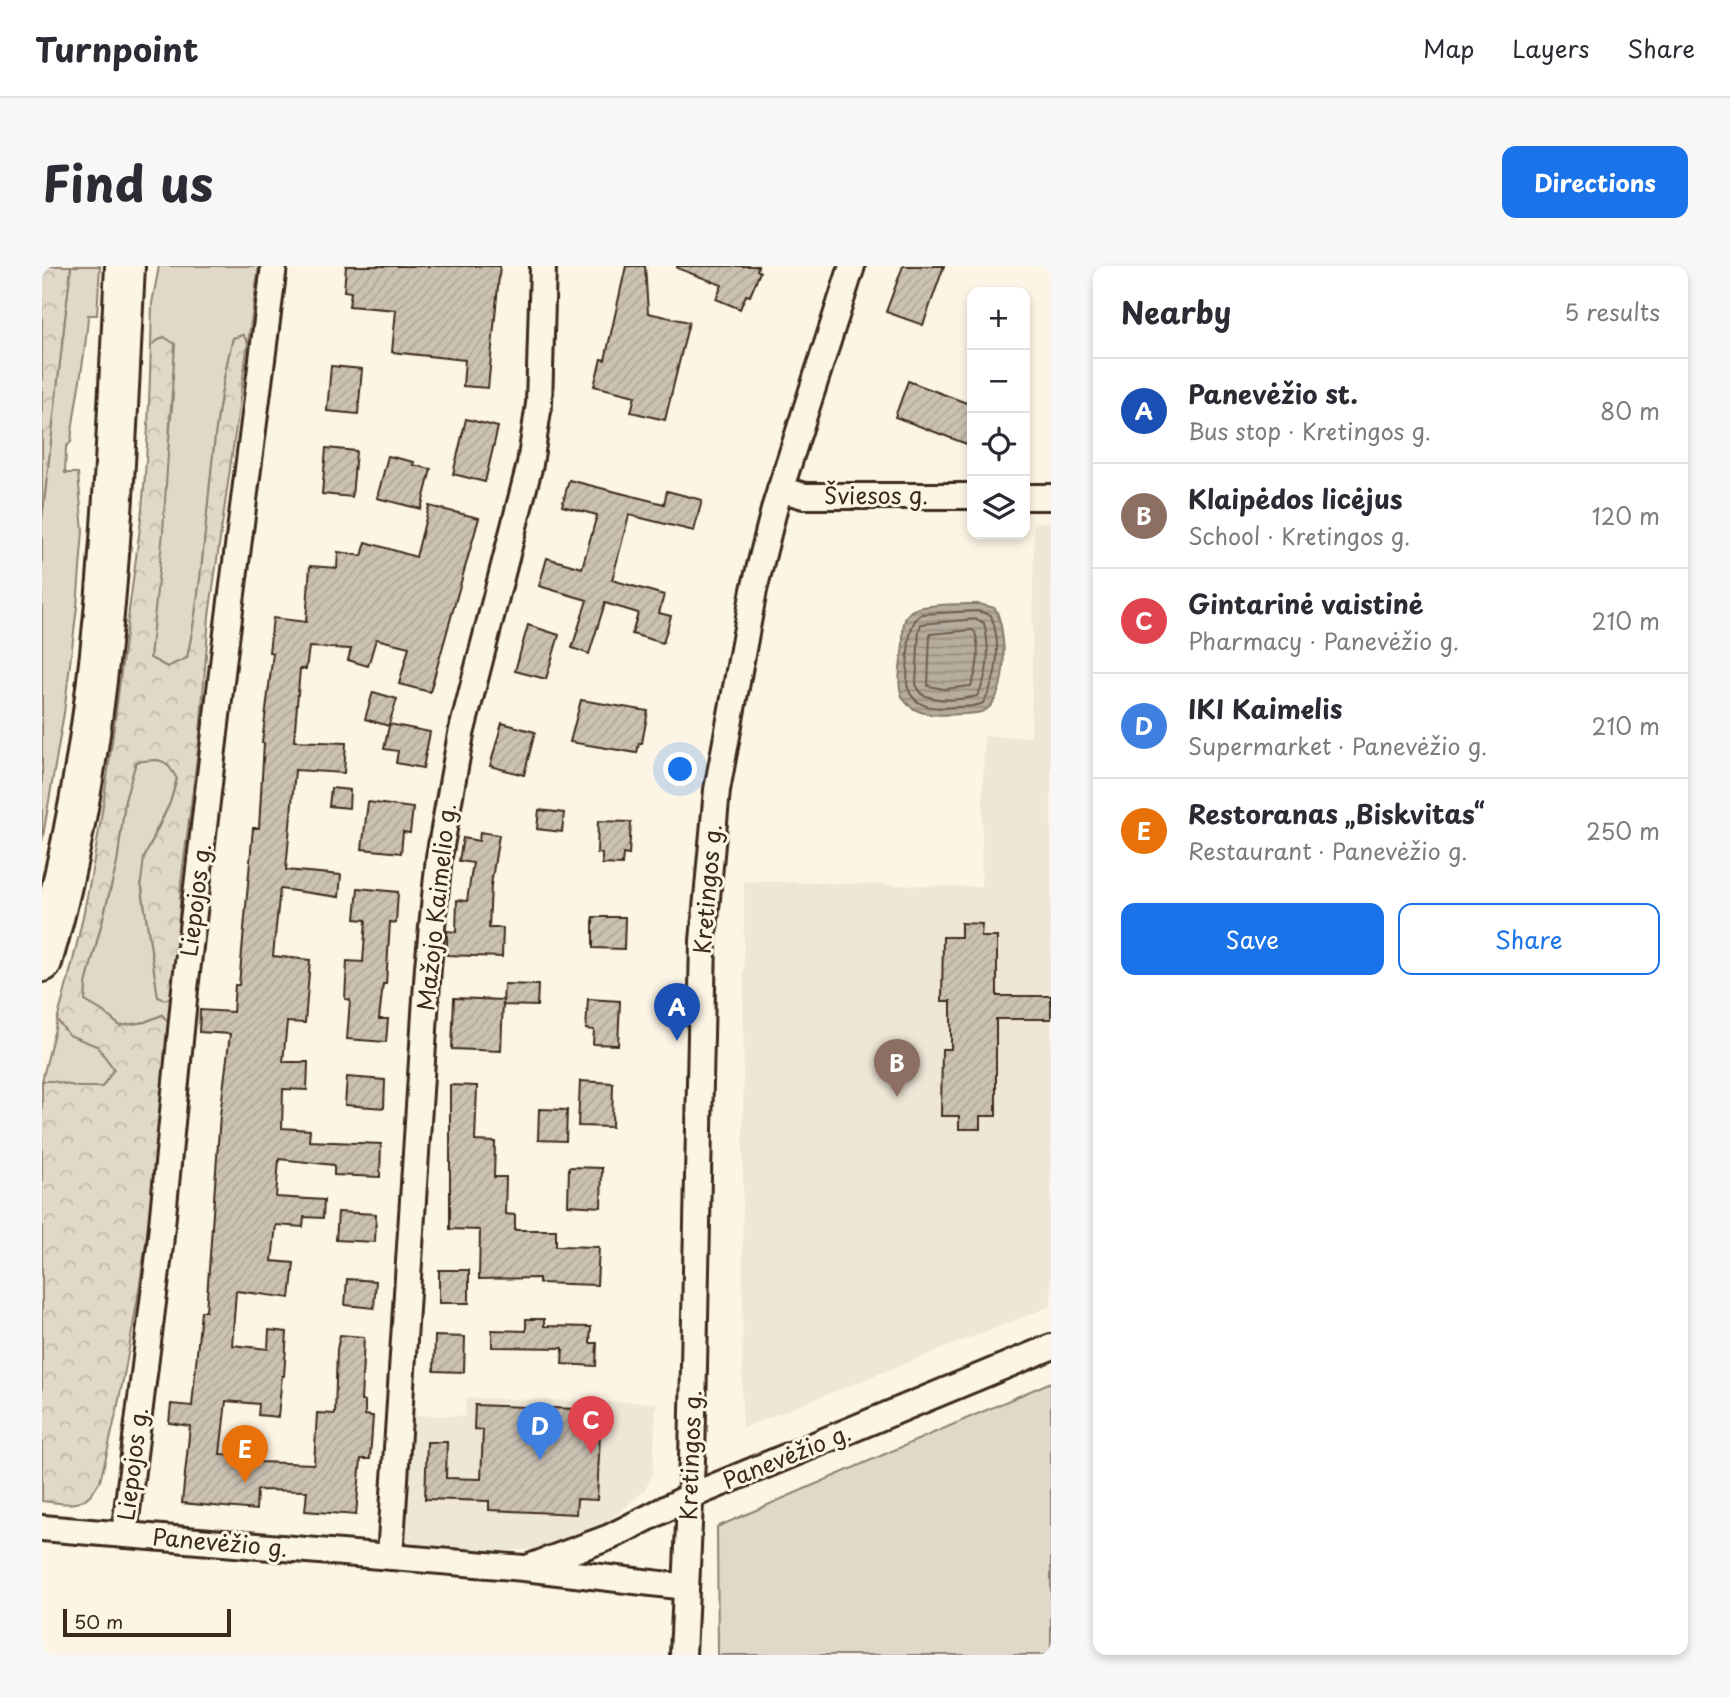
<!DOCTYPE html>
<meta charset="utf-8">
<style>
body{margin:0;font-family:"Playpen Sans",sans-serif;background:#f7f7f7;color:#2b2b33}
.controls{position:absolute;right:21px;top:21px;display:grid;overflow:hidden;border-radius:14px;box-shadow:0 4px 10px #0003}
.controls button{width:63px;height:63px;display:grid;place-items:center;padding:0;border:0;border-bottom:2px solid #e1e1e2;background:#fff;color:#2b2b33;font:35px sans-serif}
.scale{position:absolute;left:21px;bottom:18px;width:168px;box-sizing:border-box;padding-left:7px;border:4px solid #3b2a1e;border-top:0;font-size:19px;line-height:24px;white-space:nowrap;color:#3b2a1e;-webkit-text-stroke:5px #fcf5e5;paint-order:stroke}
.you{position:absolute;left:639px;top:504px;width:24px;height:24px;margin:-18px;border:5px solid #fff;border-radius:50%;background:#1a73e8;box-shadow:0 0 0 10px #1a73e833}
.badge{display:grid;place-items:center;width:46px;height:46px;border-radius:50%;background:#1a73e8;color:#fff;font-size:23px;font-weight:700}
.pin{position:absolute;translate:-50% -58px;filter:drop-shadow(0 2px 4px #0008)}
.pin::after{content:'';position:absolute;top:37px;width:24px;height:21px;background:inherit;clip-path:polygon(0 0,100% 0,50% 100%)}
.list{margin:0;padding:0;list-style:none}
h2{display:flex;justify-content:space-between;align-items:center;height:91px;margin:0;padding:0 28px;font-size:30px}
h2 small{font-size:23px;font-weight:400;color:#7c7c81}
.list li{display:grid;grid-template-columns:46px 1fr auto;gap:21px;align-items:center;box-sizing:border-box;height:105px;padding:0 28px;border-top:2px solid #e1e1e2}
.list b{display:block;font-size:26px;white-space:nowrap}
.list p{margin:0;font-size:23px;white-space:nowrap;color:#7c7c81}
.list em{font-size:23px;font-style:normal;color:#7c7c81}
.actions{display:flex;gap:14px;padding:21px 28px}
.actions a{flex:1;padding:16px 0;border:2px solid #1a73e8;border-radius:14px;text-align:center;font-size:24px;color:#1a73e8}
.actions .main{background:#1a73e8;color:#fff}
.icon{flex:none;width:38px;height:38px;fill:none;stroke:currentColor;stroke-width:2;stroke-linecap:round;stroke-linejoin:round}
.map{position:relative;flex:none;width:1009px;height:1389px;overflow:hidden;border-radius:14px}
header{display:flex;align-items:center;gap:42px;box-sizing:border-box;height:98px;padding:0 35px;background:#fff;border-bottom:2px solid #e1e1e2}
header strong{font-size:33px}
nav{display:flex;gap:38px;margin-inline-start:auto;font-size:24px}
.intro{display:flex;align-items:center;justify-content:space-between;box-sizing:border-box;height:168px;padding:0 42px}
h1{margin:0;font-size:49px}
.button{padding:18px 32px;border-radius:14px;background:#1a73e8;color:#fff;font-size:24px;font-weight:700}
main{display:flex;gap:42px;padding:0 42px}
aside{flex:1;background:#fff;border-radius:14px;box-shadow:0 4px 10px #0003}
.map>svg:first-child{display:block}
</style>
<header>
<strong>Turnpoint</strong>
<nav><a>Map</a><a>Layers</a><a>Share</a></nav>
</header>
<div class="intro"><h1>Find us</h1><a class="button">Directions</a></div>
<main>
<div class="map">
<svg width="1009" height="1389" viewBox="0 0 1009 1389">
<defs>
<pattern id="forest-crowns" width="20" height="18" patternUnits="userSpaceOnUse" patternTransform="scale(1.75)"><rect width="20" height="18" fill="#e0d8c8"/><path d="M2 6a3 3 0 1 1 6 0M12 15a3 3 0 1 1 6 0" fill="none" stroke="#c1baab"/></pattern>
<pattern id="water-rules" width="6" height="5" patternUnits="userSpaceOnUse" patternTransform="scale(1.75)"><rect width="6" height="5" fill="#b7ad9e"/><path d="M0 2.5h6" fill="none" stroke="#968d80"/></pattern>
<pattern id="building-hatch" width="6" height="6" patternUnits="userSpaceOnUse" patternTransform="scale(1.75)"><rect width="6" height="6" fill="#ccc2b3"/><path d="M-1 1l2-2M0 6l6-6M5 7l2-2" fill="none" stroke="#b0a79a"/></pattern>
</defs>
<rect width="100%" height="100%" fill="#fcf5e5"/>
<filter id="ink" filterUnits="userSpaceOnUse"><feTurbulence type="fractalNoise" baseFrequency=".0143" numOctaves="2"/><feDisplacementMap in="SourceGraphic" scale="14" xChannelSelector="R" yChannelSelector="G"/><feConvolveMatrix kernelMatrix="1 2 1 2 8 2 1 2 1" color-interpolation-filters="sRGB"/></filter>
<g filter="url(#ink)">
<path fill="#eee6d6" d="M992,256H1009V1040L700,1162L702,615L939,621L942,470L989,471Z
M424,1132L614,1137L611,1207L603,1224L566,1256L535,1271L501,1283L433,1286L362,1280L368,1149L423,1150Z"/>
<path fill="#e0d8c8" stroke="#8e8173" stroke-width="2" d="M29,0H58L55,49H46C44,92 33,133 29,176L24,181L23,207H36L41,265L35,341L22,447L0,576V254Z
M117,0H217L206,77L201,69L191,72C164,177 168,287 145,392L125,401L108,392L131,128L122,71L109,79L110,37Z
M117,493L127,498L135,512L128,537L113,566L99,616L116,730L133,729L128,758L120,749L103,756L78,760L60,745L43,735L44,718L75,597L83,534L94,495Z
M15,754L27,769L55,780L72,803L60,821H36L10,815H0Z
M1009,1116V1389H676L675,1261Z"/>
<path fill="url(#forest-crowns)" stroke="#8e8173" stroke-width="2" d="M0,0H29L0,254Z
M201,69L206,77L167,350L158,468L139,617L133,729L123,734L116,731L99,616L102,592L128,537L135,513C123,490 117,493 94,496L83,534L75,597L44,718L43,735L60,745L78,760L103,756L120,749L128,758C114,912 97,1065 58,1215C42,1244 29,1238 0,1235V815H10L36,821H60L72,803L55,780L27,769L15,754C50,636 66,512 81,390C86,350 92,309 97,269C105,206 107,142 109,79L122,71L133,78L121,266L108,392L125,401L145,392C168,287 164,177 191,72Z"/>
<path fill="url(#water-rules)" stroke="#85796b" stroke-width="2" d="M937,338L953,342C965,364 967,428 944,444C938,448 930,447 923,448C902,449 871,453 860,430C854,416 860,392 861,377C861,367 860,353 868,346C877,337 923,338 937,338Z"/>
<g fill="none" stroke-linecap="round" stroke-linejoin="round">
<path stroke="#6d5e51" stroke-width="2" d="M935,345L949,349C959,377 957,411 941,437C933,441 923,441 914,441C893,443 870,443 865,418C866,400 863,356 880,348Z
M934,353L942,357C948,382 948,407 935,430C918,434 895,436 879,428L874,418L877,364L879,358Z
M930,364L933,366C938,384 936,403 929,420L902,423L886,420L888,368Z"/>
</g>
<path fill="url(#building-hatch)" stroke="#3b2a1e" stroke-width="2" d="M304,0H458L446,122L421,120L423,94L350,86L354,44L307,40L309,26L302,25Z
M584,0H603L606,47L647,56L623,154L589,146L593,130L552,120L559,93L563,94Z
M635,0H716L715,4L718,6L708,30L704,29L698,43L674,33L680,19L635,2Z
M861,0H902L881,59L844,46Z
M289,100L320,103L316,148L285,145Z
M866,115L930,139V180L853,151Z
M424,153L456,161L443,216L411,208Z
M284,182L314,185L310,231L280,228Z
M346,190L372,196L371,199L389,203L379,243L335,232Z
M527,214L622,238L625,225L660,234L652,265L587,249L570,314L622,329L617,347L629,350L621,377L590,368L596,347L563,337L547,388L530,382L545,334L497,320L505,292L540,302L555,249L520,240Z
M387,240L437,252L388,426L357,418L367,381L334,373L326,400L306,394L309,383L267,381L264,403H258L252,475L304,477L302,507L253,504L244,604L299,609L297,631L238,623L231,690L268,694L263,757L245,756L241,796H266L265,824L241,823L240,862L268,864L267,875L339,878L338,911L292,909V899L237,893L234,931L282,934L281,952L262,951L261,961L234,959L230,995L252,997L248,1032L194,1025L190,1079L226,1083L227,1064L245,1066L242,1110H240L236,1151L216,1149L217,1138L184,1135L178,1188L217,1190V1196L272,1198L275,1147L293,1148L295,1083L298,1069L322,1071L319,1135H323V1149L331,1150L328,1193H319L314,1249L263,1245L265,1225L215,1224L214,1244L140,1237L148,1160L127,1157L129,1138L150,1140L159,1045H164L178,849L188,768L157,766L158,744L191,746L193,719H197L211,562H217L222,477H220L231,387L227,386L231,352L264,356L268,300L295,302L296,286L320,290L324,276L374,291Z
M486,359L517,369L504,413L473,405Z
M331,426L355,433L347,458L388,466L381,502L354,497L356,485L342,483L347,460L323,453Z
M539,434L606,445L600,477H597L595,487L528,476Z
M460,457L493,466L482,509L448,500Z
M289,522L308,524L307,542L287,540Z
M326,536L371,542L368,567L361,566L359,587L320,583Z
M497,544L522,547L520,566L495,563Z
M556,555L589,556L587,589L581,588L580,599L560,598V588L555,587Z
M438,566L457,569L449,619L447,662H461L460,691L405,689V665L414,666L415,634L425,635L431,597L417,595L421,572L437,575Z
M316,622L356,626L354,657L348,656L344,718H341L337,753H346L344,776L305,773L308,734L303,733L305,695L321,696L324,654L313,653Z
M551,651H583L582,683L551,682Z
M919,657L940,658L939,671H955V730H1009V753H954V850H938V863H917V850H899L900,783H909V735H900L901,671H919Z
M462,718L496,719L495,740L461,739Z
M412,732L461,734L459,785L410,783Z
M546,733L578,735L576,779L551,778L552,764L544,763Z
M305,811L343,814L342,842L303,839Z
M538,815L571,817L570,861L536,860Z
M408,819L435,820L433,875L453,876L452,911H464L463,948L473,949V964H514V980L557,981L555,1019L497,1017V1012L437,1013L438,964L408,963Z
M497,843L525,844L524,875L496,874Z
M527,901L560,902L559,941L526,939Z
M296,946L334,948L333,976L294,974Z
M397,1004H427V1037H397Z
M305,1013L334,1015L332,1042L303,1039Z
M484,1053H502V1060L549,1061L548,1077H555L554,1100L520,1098L521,1082L450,1081V1064L484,1065Z
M393,1070L423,1071L422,1106L392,1105Z
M433,1139L559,1144L555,1234L535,1233L534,1248L447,1244V1235L383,1233L385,1176H405L404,1212L439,1213L441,1164L432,1163Z"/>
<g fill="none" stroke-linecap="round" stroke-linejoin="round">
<g stroke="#3b2a1e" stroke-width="30">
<path id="street" d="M738,223L762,230H930
M983,231H1009
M0,1262L482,1302L644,1321
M82,1269L118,980L143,723L182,390L232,0
M348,1291L386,701L397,591L419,468L488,198L497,138L501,0
M490,1300L568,1271L649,1230L1009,1081
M641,1389L650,1193L661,675L675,524L712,324L733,240L810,0"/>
</g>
<g stroke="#3b2a1e" stroke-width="44">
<path id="primary" d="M0,696C66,470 71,233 83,0"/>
</g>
<use href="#street" stroke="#fcf5e5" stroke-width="24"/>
<use href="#primary" stroke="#fcf5e5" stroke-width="38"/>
</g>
</g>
<g text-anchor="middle" stroke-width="6" stroke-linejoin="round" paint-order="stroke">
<g font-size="23" fill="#3b2a1e" stroke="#fcf5e5">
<text x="834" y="238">Šviesos g.</text>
<text transform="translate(666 623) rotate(-85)" y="8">Kretingos g.</text>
<text transform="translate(154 634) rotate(-83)" y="8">Liepojos g.</text>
<text transform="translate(395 641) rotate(-84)" y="8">Mažojo Kaimelio g.</text>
<text transform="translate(649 1189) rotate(-88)" y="8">Kretingos g.</text>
<text transform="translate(745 1191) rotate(-22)" y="8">Panevėžio g.</text>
<text transform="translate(91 1198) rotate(-83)" y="8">Liepojos g.</text>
<text transform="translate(178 1277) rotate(5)" y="8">Panevėžio g.</text>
</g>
</g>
</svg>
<div class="controls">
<button>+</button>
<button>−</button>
<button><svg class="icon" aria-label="locate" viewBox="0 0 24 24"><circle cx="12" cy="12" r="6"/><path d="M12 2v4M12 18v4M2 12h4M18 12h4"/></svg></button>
<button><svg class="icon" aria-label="layers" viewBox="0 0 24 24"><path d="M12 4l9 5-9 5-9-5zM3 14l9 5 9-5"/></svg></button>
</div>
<div class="scale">50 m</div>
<div class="you"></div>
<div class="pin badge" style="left:635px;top:775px;background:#1a4fb4">A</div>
<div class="pin badge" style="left:855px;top:831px;background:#8d6e63">B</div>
<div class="pin badge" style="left:549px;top:1188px;background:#e0444e">C</div>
<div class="pin badge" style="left:498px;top:1194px;background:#3f7fe0">D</div>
<div class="pin badge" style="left:203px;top:1217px;background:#e8710a">E</div>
</div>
<aside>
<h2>Nearby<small>5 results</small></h2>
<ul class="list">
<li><span class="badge" style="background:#1a4fb4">A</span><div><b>Panevėžio st.</b><p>Bus stop · Kretingos g.</p></div><em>80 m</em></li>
<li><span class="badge" style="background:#8d6e63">B</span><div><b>Klaipėdos licėjus</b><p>School · Kretingos g.</p></div><em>120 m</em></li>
<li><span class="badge" style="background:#e0444e">C</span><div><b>Gintarinė vaistinė</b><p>Pharmacy · Panevėžio g.</p></div><em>210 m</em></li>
<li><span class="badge" style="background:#3f7fe0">D</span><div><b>IKI Kaimelis</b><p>Supermarket · Panevėžio g.</p></div><em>210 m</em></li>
<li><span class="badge" style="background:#e8710a">E</span><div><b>Restoranas „Biskvitas“</b><p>Restaurant · Panevėžio g.</p></div><em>250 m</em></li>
</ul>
<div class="actions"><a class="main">Save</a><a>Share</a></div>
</aside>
</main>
